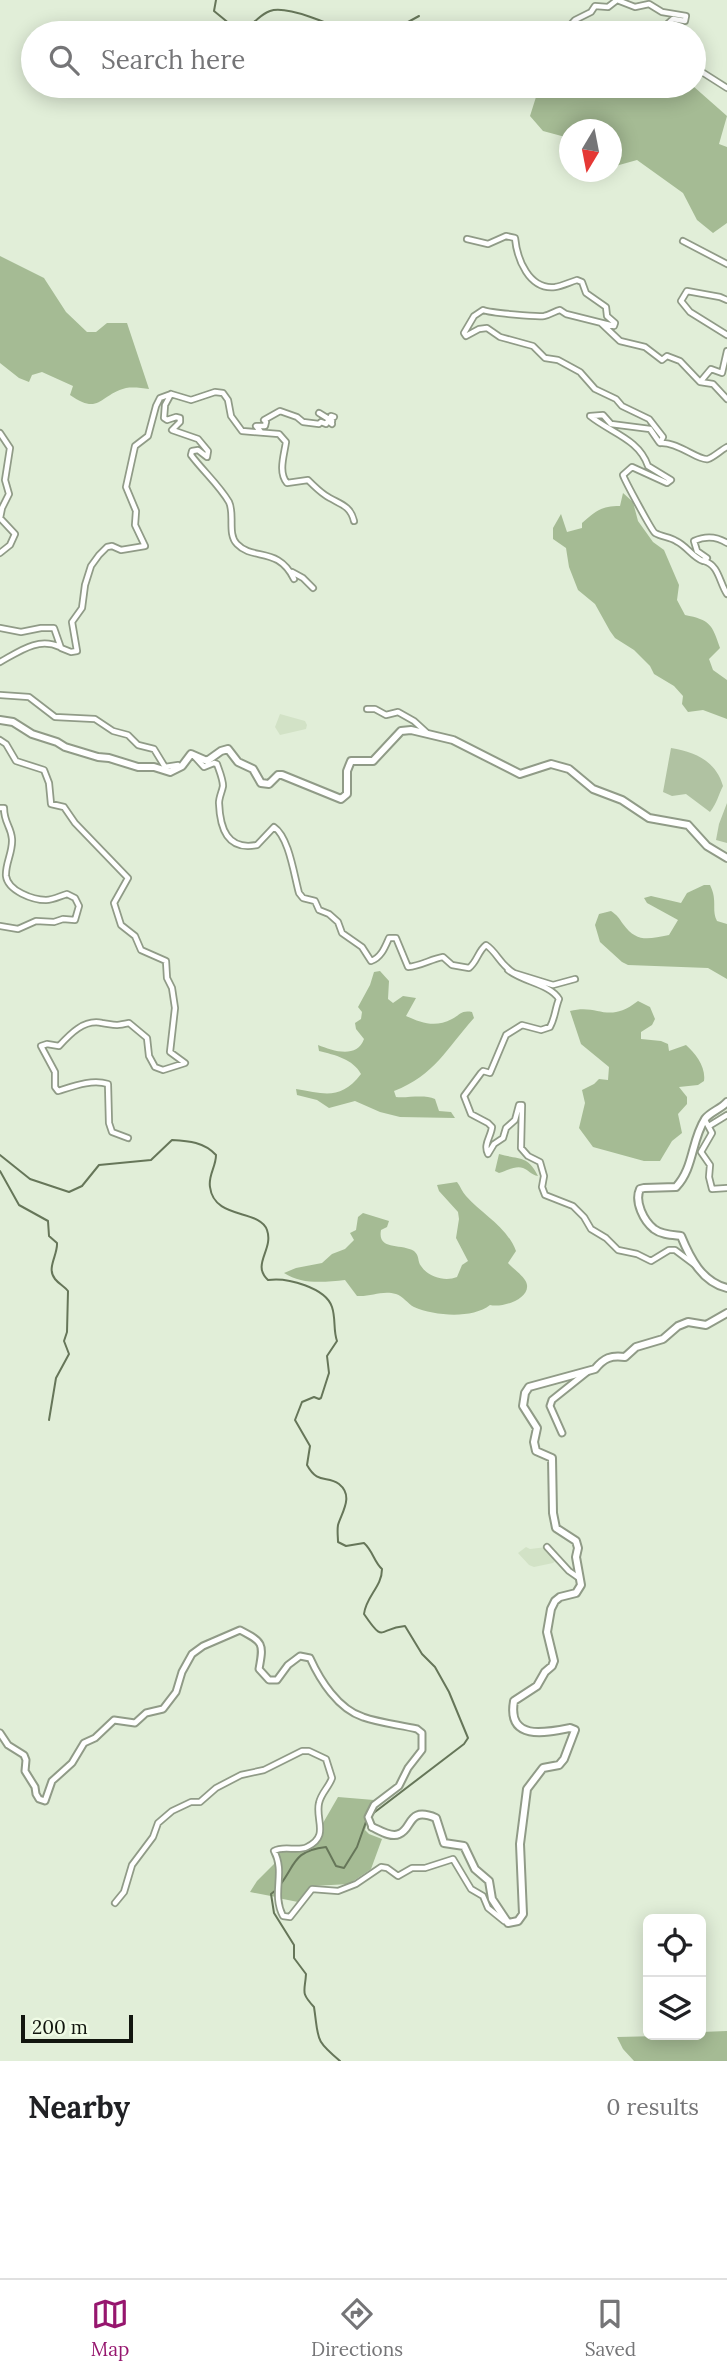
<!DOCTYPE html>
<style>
body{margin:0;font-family:Lora,serif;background:#f2f2f2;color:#202124}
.controls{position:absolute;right:21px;bottom:21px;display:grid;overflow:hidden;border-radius:10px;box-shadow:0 4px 18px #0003}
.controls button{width:63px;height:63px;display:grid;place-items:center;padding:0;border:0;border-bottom:2px solid #e0e0e0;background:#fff;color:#202124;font:35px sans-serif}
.compass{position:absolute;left:559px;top:119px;width:63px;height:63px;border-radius:50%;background:#fff;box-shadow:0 4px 18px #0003;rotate:190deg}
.scale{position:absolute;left:21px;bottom:18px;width:112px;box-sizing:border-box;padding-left:7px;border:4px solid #12160f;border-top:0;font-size:19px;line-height:24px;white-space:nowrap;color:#12160f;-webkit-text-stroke:5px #effbe5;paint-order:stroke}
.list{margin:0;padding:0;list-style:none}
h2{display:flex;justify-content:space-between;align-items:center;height:91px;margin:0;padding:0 28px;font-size:30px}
h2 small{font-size:23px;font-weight:400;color:#757577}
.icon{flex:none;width:38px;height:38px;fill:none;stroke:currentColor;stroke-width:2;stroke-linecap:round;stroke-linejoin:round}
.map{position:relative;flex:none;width:727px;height:2061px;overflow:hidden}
.search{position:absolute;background:#fff;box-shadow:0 4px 18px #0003;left:21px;right:21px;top:21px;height:77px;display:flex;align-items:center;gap:18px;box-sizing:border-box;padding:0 24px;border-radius:38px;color:#757577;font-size:26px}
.sheet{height:217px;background:#fff}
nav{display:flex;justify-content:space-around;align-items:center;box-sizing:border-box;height:98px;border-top:2px solid #e0e0e0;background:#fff;font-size:19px;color:#757577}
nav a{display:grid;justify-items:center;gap:4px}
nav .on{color:#96166e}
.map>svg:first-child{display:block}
</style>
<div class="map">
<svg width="727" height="2061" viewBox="0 0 727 2061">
<rect width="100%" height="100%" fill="#e1eed8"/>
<path fill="#d2e2c6" d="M280,714L305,721L307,725L306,729L280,735L275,727Z
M526,1547L530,1549L547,1547L556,1560L553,1563L534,1567L529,1565L518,1553Z"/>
<path fill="#b0c2a2" d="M671,748C695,752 716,761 723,786C718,796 717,803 710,812L686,794L672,796L663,792Z
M727,803V843L716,840L719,824Z"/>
<path fill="#a5bb94" d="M559,86H693L727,116L719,144L727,147V223L713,233L697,220L683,193L637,160L612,167V130H570L569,138L543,131L530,116L536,97Z
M0,256L44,278L66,312L87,332H96L107,323H127L149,389C142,388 133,387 126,388C99,395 100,416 70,395L73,386L42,372L32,375L29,382L19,378L0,363Z
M623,493L633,502L638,521L653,542L664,550L679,585L677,600L685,615C710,620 712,624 720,648L709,659L713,670L727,680V719L703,710L688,712L682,704L683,696L674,686L654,674L650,666L634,650L615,638L610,631L595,604L578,590L569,567L566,548L553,539V528L561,514L567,532L582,528V523C596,511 601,506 620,506Z
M704,885H710C718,901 711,910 717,921L727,924V979L708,968L628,965L622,962L600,942L595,925L599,914L611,911C617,915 619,918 623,924C637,943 648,939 669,935L678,920L647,903L644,898L651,896L681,903L687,893Z
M380,971L389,981L388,999L393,1003L403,996L416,998L406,1016C422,1023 435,1028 452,1019C460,1015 461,1010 472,1012L474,1018C446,1049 435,1075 394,1091L396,1097C409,1098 424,1094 435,1099L439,1111L451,1112L455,1118L400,1117L380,1112L355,1101L329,1108L317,1100L297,1095L296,1089C325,1094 341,1100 361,1074C353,1059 335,1055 319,1051L318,1045C333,1051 357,1059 364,1039L356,1029L355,1023L361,1019L362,1012L358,1007L370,985L374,972Z
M638,1001L650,1007L655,1019L652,1025L641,1032V1039L661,1041L668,1044L669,1051L686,1045C696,1054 706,1067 704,1081L698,1085L679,1087L687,1097V1104L678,1114L682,1133L672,1141L660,1161H644L593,1147L579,1128L585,1103L582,1090L594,1084L599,1079L608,1080L609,1067L581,1044L570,1011C599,1003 607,1025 638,1001Z
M499,1154C519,1160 528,1155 538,1176C531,1175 529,1170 523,1168C516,1165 506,1171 499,1173L495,1171Z
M457,1182C461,1187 462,1192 466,1196C482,1214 507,1227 516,1251L508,1263C513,1269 526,1277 527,1285C529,1300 501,1308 490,1305C472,1319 435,1316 414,1307C408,1304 403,1296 396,1294C382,1290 371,1297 357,1296L345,1280C325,1282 302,1285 284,1273L296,1268L322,1263L332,1254L345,1249L354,1240L350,1233L356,1230L358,1217L363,1213L389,1221L387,1227L381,1230C377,1251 402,1243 414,1251C420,1256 417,1261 421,1266C428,1277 445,1282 457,1277L462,1265L468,1261L456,1238L459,1219L458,1212L439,1191L437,1185Z
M338,1797L374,1800L365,1830L369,1834L382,1839L371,1869L349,1884L313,1886L298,1902L278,1898L282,1868L277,1851L297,1850L319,1838L323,1823Z
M277,1861L276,1897L250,1892L257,1881Z
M727,2031V2061H634L623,2049L617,2037L701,2035V2032Z"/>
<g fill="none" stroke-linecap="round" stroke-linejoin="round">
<path stroke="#667659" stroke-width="2" d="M216,0L214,11L236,29C257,26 256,16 270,11C287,5 333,25 348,33
M388,33L419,16
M0,1155L30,1179L69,1192L82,1186L99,1165L151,1160L172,1140C189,1141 204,1142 216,1155C216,1167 208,1175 210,1187C214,1220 260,1209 267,1230C274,1250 251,1264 268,1280C287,1277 326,1288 332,1307C336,1319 333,1330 337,1341L327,1356L329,1373L321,1398L319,1399L314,1397L302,1402L295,1420L310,1446L307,1465C318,1485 327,1475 339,1484C354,1496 342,1512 338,1525C337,1531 338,1537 338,1542L346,1546L364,1543C373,1551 374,1562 382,1569C382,1587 366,1596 364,1614C385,1645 378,1628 405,1626L422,1654L435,1667L449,1692L468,1738L464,1744L371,1815
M0,1171L19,1205L48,1221L49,1236L57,1243C58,1255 46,1268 55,1279C59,1284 64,1286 68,1291L67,1332L64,1341L69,1354L56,1378L49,1420
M280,1885C296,1864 293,1851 326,1847L336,1866L344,1868L357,1847L367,1819
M276,1890L271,1894L274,1913L294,1945V1958L306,1974C305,1992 300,1992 314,2007C319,2040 314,2039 340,2061"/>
<g stroke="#909b87" stroke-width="8">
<path id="minor" d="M563,33L575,20L591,12L595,6L608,7L617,0L635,7L649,4L662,12L686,16L685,21L673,19L662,29L646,33
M694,67L727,88
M467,239L488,244L506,236L515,238C517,259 529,290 555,287C562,286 570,282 577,280L582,282L586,293L606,307L607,316L615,323L614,326L566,314L560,310C555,311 550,315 544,316C537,317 491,313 483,310L474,316L464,333L466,336L479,329L487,328L500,337L533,346L545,358L558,360L580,372L595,389L616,399L622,406L649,419L663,437L660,443
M683,241L727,264
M727,300L720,297L687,291L681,301L690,312L727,335
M601,323L620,341L645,347L662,360L667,356L680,361L700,382L713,384L727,399
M701,381L711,369L722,373L727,351
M171,394L165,405L164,418L167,420L176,417L180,418V422L172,430L198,439L208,451L207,457L198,450L192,451L191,455C203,471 219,485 229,502C235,514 227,534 237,544C253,561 278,546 294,579
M319,413L332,421
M261,432L256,426H265L266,422L264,420L280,411L297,417L303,422L319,424L321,422L326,424L328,421L332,424L331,416L334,417
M0,433L10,448L5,480L9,494L2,508L0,518L15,534L10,545L0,553
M659,442L650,429L611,424L603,415L590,416C611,433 639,439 648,466L671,480L667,483L632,467L623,475C625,481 652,531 655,533C662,537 670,537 676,541C687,546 692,557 703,561L707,558L697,551L694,541C705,536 716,536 727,543
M661,443C678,442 699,461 708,459C714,457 721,450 727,447
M704,561C719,565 719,582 727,594
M292,572L303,578L313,588
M0,628L21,632L41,628H54L61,648L71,652L77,651L72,622L82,608L85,585L91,566L99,555L107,547L112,546L121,550L145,546L135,525L136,511L126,487L135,446L148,436L156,406L160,398L171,394L191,400L215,392L223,393L228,400L231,416L242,431L279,434L286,442C284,456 278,472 287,483L308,480C313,485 319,491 325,495C338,504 350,504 354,521
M0,662C20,651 38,637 60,647
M0,695L29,697L55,717L95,719L113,731L128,735L138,745L154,749L165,767L178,765
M367,709H375L386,715L398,712L414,721L426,732
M0,740L6,744L16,761L44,770L49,783L51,804L64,807L75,823L128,878L114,903L121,925L135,936L141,950L166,961L167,978L172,988L175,1008L170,1052L185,1063L163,1070L155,1067L149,1056L147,1038L129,1023C115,1026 116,1025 102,1023C84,1019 70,1034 59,1046L47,1044L41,1046L55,1072V1087L58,1091C74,1086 92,1079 108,1084L109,1123L112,1132L128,1138
M194,756L204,767L214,763L217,764C219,770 223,779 223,786C222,792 219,797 219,803C220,828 227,851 257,845L274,827C289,837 294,875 299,893L303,898L315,901L319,910L329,914L338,922L342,933L362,947L371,961C381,958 385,947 389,938H396L408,967C421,966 431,959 443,957L452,965L469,968C477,962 478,951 486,945C497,952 500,965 514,973L553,985L575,979
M0,808H4C4,823 11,826 12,839C13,852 5,864 6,876C8,891 33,900 46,900C53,900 60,896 67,894L75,898L79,906L75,920L63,919L54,922L36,921L18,929L0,926
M508,970C523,982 550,984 559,999C555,1009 555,1018 550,1027L541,1030L522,1025L506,1035L490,1073L483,1071L481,1073L464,1096L471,1114L488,1123L492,1127C491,1137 483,1144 488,1154L494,1144L503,1138L506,1128L515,1120L519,1105H522L521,1148L528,1156L540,1162L544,1176L542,1187L545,1195L573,1206L584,1217L591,1229L606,1238L618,1250L637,1254L651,1261L669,1250H675L695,1265
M705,1120L712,1133L701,1152L710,1165L709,1177L712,1189L727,1188
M709,1126L727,1115
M547,1547L569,1571L579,1578
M115,1903L124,1892L132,1865L153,1837L158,1823L172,1811L191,1802H200L216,1788L241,1775L264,1770L302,1751H309L326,1759L332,1778C329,1787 321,1793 319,1803C315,1820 330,1836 307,1847C297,1852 284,1845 274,1851C286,1873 271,1893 283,1916L290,1917L312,1889L338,1891L356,1884L381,1867L387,1868L398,1876L412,1868H425L453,1859L471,1889L483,1896L488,1908L504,1921"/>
</g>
<g stroke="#909b87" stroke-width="9">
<path id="tertiary" d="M562,1433L550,1406L552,1400L587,1372
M0,1733L8,1745L24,1755L26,1760L25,1771L35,1787L36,1794L39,1799L45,1801L52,1781L72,1763L84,1743L95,1738L114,1720L135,1723L146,1713L163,1709L176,1692L182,1672L192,1654L203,1646L240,1630C263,1642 264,1643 259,1669L269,1680H277L288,1665L300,1656L310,1658C320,1680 338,1709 363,1717C380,1723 400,1725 417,1729L422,1733V1750L408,1768L399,1786L374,1805L368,1817L372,1827"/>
</g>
<g stroke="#909b87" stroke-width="10">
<path id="secondary" d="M0,720L13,722L32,734L57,742L65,747L98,757L109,758L138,767H154L170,772L182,766L191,754L207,761L221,751L228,749L238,762L253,769L261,783L269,784L278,775H282L341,799L347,794V771L351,761H373L401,731L411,730L453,740L520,774L551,764L569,769L593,789L622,800L649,818L688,825L707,846L727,858
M727,1102C721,1109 710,1112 705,1119C691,1141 694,1168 676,1187L644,1188L640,1189C634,1202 644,1221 654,1229C662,1235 672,1235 681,1236C690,1258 702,1282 727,1288
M372,1827C379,1830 391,1838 399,1834C413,1829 407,1806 436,1818L444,1843L464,1846L475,1869L489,1881L492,1899L508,1923L518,1921L523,1914L520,1844L527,1789L543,1768L559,1765L564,1759L575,1730L570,1728C545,1733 507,1741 514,1701L537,1686L545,1672L552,1666L554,1661L547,1632L551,1609L555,1601L560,1597L576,1593L581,1585L576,1557L578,1548L576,1541L556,1528L553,1513L552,1458L536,1451L534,1442L537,1428L523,1406L525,1393L529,1387L595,1369C604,1358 611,1355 625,1357L636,1347L663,1339L678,1326L688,1322L706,1325L727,1313"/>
</g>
<use href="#minor" stroke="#fff" stroke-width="4.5"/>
<use href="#tertiary" stroke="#fff" stroke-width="5"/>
<use href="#secondary" stroke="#fff" stroke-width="6"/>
</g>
</svg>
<div class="controls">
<button><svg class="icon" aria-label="locate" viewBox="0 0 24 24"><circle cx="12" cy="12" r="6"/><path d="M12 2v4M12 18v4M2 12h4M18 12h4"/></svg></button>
<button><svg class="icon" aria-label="layers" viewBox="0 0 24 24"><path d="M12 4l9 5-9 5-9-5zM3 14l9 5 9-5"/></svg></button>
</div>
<svg class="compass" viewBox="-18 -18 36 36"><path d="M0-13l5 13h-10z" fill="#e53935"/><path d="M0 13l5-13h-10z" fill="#757577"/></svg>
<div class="scale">200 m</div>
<div class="search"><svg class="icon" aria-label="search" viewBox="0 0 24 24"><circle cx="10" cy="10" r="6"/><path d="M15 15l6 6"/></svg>Search here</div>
</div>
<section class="sheet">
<h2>Nearby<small>0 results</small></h2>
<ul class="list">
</ul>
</section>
<nav>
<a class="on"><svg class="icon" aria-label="map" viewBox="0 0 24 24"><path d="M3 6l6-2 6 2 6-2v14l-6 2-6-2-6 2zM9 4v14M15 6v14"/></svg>Map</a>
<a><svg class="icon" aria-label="directions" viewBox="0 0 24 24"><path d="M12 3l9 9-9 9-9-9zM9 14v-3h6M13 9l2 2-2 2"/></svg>Directions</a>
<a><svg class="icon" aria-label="saved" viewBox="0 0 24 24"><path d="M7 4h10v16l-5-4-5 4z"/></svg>Saved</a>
</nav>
